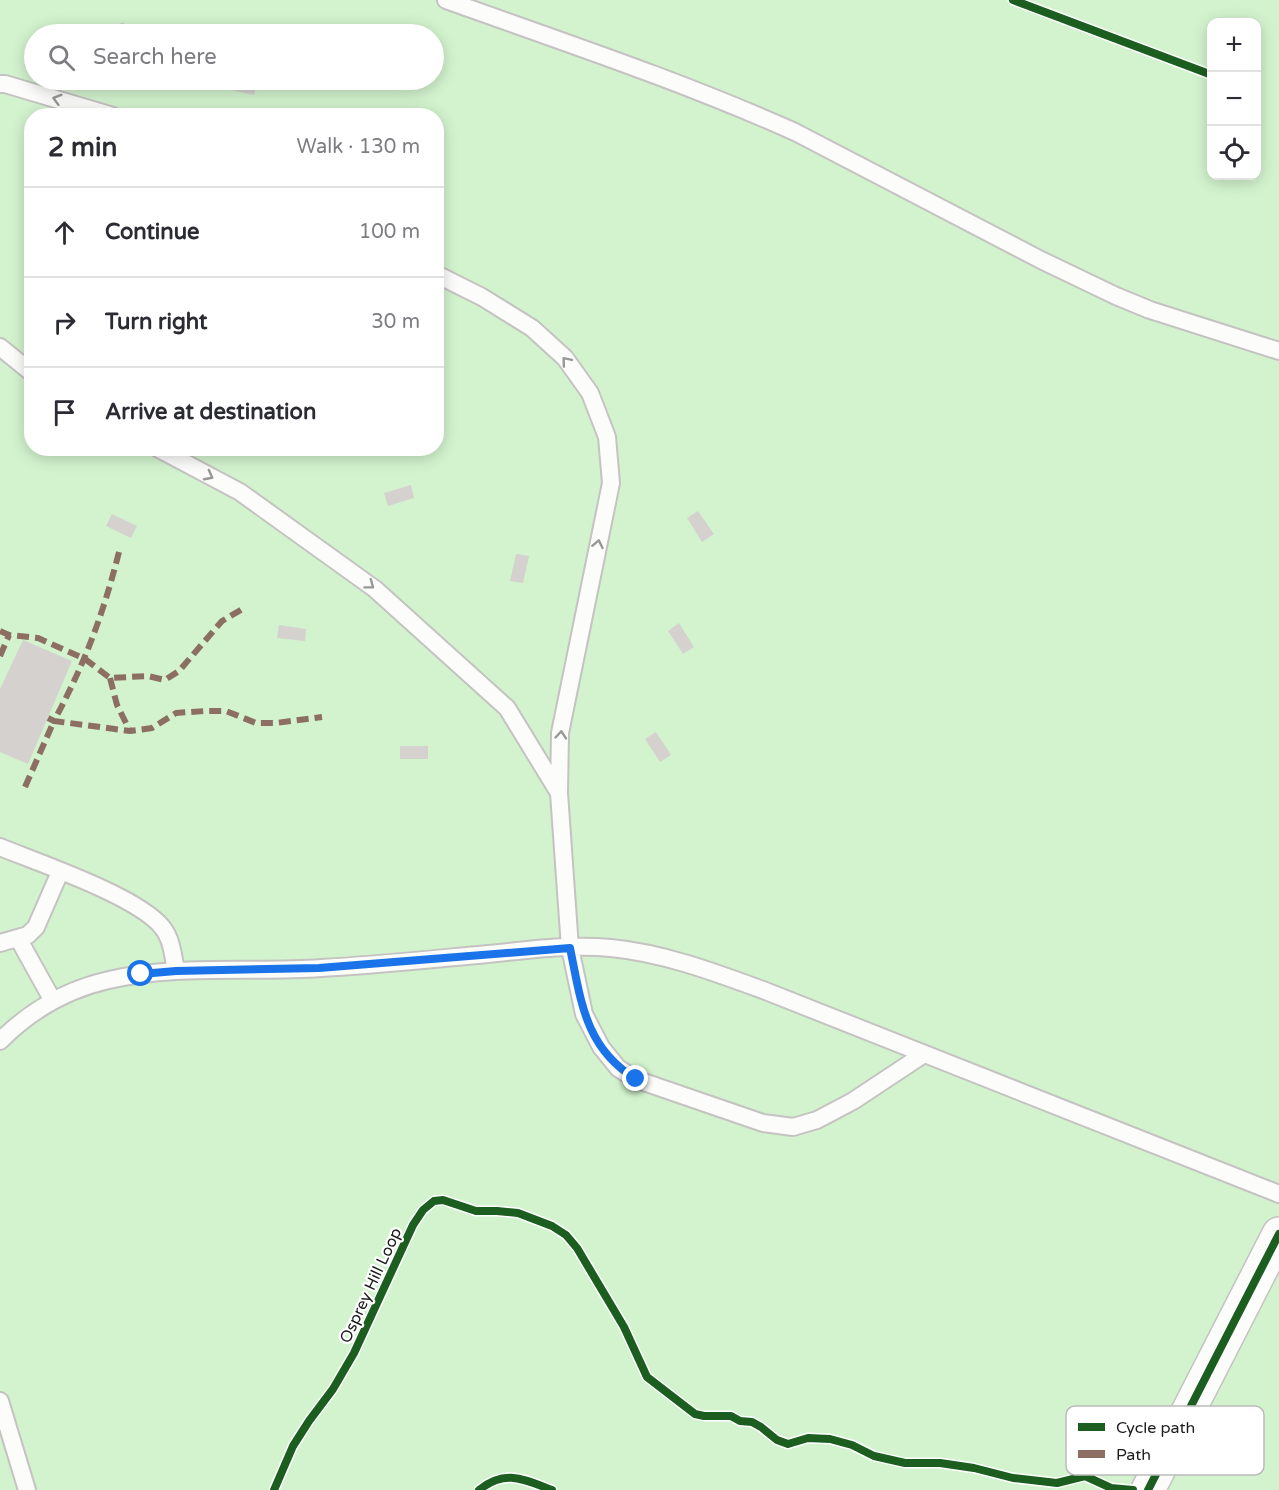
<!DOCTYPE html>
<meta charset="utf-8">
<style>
body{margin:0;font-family:"Varela Round",sans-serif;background:#f7f7f7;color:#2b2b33}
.controls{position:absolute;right:18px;top:18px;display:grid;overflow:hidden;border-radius:12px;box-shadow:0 3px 15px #0003}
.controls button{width:54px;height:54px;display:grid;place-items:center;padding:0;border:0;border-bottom:2px solid #e1e1e2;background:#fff;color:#2b2b33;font:30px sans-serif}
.stop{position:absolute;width:18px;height:18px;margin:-14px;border:4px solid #1a73e8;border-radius:50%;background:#fff}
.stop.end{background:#1a73e8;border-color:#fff;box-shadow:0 2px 6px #0008}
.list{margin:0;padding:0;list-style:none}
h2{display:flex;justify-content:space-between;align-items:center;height:78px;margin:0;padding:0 24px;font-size:26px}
h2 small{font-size:20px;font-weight:400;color:#7c7c81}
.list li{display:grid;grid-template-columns:39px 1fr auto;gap:18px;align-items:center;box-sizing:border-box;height:90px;padding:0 24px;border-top:2px solid #e1e1e2}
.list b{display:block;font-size:22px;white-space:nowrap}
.list em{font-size:20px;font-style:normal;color:#7c7c81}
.icon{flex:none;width:33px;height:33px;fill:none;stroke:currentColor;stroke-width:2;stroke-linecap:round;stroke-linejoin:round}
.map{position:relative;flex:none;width:1279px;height:1490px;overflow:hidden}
.search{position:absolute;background:#fff;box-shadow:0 3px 15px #0003;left:24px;top:24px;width:420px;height:66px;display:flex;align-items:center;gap:15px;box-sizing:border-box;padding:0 21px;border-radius:33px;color:#7c7c81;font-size:22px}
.panel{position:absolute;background:#fff;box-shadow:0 3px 15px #0003;left:24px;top:108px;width:420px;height:348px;border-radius:24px}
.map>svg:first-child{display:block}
</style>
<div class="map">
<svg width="1279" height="1490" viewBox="0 0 1279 1490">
<rect width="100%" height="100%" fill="#ece9e5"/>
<path fill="#d3f3ce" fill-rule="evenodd" d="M0,0H1279V1490H0ZM1212,22H1256V176H1212ZM34,34H434V80H34ZM32,116H436V448H32Z"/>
<path fill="#d4d1ce" d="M123,22L130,33L101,34Z
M229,80H244L257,83L254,95L227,89Z
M411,485L414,498L388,506L384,493Z
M698,511L714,534L702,542L687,518Z
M112,514L137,526L131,538L106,526Z
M516,554L529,556L523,583L510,581Z
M679,623L694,647L683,654L668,631Z
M279,625L306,629L305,641L277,638Z
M23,640L72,661L28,764L0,752V689Z
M656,732L671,755L660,762L645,739Z
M400,746H428V759H400Z"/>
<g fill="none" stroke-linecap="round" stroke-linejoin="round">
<g stroke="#c4c3c1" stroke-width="20">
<path id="lane" d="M446,0C563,42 681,81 795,132L1041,260L1116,296L1150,310L1279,351
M0,84H5L113,116
M436,274L482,297L532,328L565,358L590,393L607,437L611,483L560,733L559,793L570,948L584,1014L601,1047L618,1068L635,1079L763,1123L793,1127L817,1120L853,1101L924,1054
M0,347L32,373
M157,448L240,492L375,589L507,708L559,793
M0,847C39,863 137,896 162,927C172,939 173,956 176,971
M18,938L53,1001
M0,943L28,935L36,927L60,872
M0,1041C30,1011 68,989 109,980C178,964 251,973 321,968C377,965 433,959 488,954C529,950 570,944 611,948C663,953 714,972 763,990L1279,1194
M0,1401L27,1490"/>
</g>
<g stroke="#c4c3c1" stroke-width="36">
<path id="street" d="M1148,1490L1279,1234"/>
</g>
<path stroke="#ebd8d7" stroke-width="4" stroke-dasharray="3 3" stroke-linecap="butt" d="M1085,1476L1111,1488"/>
<use href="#lane" stroke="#fcfcfb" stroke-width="16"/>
<use href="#street" stroke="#fcfcfb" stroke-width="33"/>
<path stroke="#8d6e63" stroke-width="6" stroke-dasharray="12 6" stroke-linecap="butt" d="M119,552C103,615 85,663 54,721L130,731L152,728L176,713L205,711H226L256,723H276L322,717
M0,631L9,635L38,638L85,659L110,678L148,676L165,680L179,671L222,621L244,608
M0,656L9,635
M110,678L117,705L130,731
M25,787L54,721L48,718"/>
<g stroke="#fff" stroke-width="11">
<path id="cycleway" d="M1013,0L1212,75
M274,1490L293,1446L309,1421L333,1389L354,1353L413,1225L423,1210L434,1201L443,1200L476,1211H497L518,1213L552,1226L566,1235L577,1248L624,1327L647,1377L695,1414L704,1416H731L740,1421L752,1422L761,1427L777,1440L788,1444L808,1438L830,1439L852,1445L874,1456L905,1463H940L974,1468L1013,1478L1057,1483L1085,1476L1111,1488L1133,1490
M479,1490C505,1469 523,1479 552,1490
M1148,1490L1279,1234"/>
</g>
<use href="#cycleway" stroke="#1b5e20" stroke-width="8"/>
</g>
<defs><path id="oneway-chevron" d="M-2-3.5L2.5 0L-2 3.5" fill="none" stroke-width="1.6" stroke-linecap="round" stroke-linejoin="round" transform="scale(1.5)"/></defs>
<g stroke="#989897">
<use href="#oneway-chevron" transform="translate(57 99) rotate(-164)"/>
<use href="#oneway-chevron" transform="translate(566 361) rotate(-130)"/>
<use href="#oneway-chevron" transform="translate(209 476) rotate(28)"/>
<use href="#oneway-chevron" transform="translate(598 544) rotate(-78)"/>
<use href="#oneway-chevron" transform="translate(370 585) rotate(37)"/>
<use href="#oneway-chevron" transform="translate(561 735) rotate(-85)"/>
</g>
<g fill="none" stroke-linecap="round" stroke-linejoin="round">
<path stroke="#1a73e8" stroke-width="8" d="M141,974L176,971L319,968L570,948C581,1001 585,1048 636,1079"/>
</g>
<g text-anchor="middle" stroke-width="4.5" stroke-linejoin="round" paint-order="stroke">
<g font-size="16" fill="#1d1d1d" stroke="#fff">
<text transform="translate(370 1285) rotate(-65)" y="6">Osprey Hill Loop</text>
</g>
</g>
<rect x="1066" y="1406" width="198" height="69" rx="9" fill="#fff" stroke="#bbb" stroke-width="1.5"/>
<rect x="1078" y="1423" width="27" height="8" fill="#1b5e20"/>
<rect x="1078" y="1450" width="27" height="8" fill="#8d6e63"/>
<g font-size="16" fill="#1d1d1d">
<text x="1116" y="1433">Cycle path</text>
<text x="1116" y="1460">Path</text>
</g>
</svg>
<div class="controls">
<button>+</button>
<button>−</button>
<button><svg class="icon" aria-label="locate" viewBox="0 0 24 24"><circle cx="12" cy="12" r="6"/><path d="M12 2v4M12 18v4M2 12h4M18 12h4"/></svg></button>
</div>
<div class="stop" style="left:141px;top:974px"></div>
<div class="stop end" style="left:636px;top:1079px"></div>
<div class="search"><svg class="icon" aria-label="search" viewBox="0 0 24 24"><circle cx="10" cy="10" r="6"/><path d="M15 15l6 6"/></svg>Search here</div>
<section class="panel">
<h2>2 min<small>Walk · 130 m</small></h2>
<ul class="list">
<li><svg class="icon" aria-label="ahead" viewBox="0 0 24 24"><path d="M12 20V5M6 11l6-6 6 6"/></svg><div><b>Continue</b></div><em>100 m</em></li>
<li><svg class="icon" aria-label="right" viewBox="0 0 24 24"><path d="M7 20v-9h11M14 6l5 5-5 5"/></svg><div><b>Turn right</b></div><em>30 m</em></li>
<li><svg class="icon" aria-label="arrive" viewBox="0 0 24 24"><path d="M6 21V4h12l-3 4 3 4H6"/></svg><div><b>Arrive at destination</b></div></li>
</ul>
</section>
</div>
